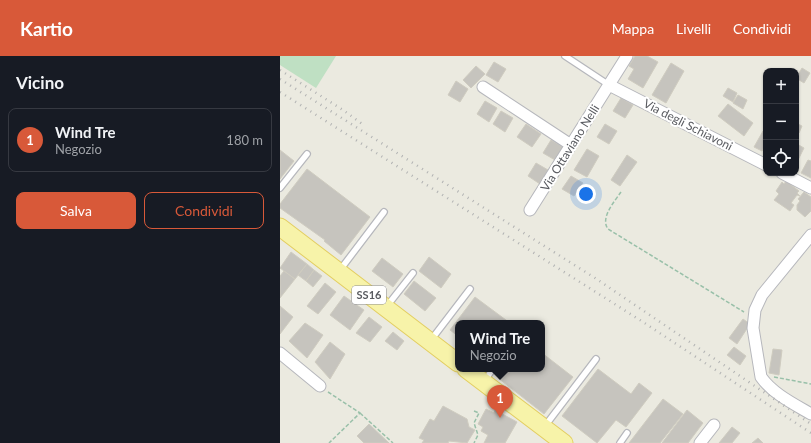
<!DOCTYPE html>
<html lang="it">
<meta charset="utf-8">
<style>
body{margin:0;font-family:Lato,sans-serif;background:#20242c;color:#f1f3f6}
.controls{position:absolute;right:12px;top:12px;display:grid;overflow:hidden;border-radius:8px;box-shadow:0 1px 3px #0004}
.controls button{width:36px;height:36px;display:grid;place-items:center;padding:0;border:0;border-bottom:1px solid #363941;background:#171b24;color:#f1f3f6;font:20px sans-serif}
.you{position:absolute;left:306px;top:138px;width:14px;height:14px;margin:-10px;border:3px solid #fff;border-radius:50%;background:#1a73e8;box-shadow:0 0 0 6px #1a73e833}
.badge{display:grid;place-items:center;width:26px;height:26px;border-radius:50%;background:#d85939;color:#fff;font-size:13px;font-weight:700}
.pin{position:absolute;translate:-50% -33px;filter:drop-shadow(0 1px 2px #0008)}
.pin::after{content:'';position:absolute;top:21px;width:14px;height:12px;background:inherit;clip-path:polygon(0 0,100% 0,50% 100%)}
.popup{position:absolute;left:175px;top:264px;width:90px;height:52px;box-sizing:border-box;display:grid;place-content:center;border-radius:8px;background:#171b24;filter:drop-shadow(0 1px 3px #0005);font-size:13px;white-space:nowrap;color:#9ea1a6}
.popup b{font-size:15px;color:#f1f3f6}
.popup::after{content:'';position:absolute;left:50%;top:100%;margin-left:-8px;border:8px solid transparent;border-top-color:#171b24}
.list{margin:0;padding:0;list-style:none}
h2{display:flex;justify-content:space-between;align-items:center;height:52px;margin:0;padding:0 16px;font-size:17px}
h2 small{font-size:13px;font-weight:400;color:#9ea1a6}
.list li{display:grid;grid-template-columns:26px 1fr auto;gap:12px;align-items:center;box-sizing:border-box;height:64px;margin:0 8px 8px;padding:0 8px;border:1px solid #363941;border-radius:8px}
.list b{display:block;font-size:15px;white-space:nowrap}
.list p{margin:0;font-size:13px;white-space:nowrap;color:#9ea1a6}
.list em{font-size:13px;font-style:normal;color:#9ea1a6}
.actions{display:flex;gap:8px;padding:12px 16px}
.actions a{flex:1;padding:9px 0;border:1px solid #d85939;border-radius:8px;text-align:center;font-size:14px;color:#d85939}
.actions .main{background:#d85939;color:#fff}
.icon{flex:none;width:22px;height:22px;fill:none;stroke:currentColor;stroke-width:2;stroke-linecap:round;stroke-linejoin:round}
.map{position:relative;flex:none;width:531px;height:387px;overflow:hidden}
header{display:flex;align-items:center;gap:24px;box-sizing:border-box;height:56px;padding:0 20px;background:#d85939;color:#fff}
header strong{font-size:19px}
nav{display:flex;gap:22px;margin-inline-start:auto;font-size:14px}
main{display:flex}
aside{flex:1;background:#171b24}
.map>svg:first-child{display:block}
</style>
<header>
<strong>Kartio</strong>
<nav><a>Mappa</a><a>Livelli</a><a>Condividi</a></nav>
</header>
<main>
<aside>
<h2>Vicino<small></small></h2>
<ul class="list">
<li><span class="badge">1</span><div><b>Wind Tre</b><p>Negozio</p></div><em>180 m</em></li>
</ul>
<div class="actions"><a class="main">Salva</a><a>Condividi</a></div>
</aside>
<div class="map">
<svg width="531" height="387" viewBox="0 0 531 387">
<rect width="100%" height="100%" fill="#ebeae0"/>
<path fill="#bfe0c3" d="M0,0H56L36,32L0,9Z"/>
<path fill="#c6c4be" stroke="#cfccc0" d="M355,0H367L378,6L363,32L348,23L354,13L349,10Z
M214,6L226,13L218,26L206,19Z
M391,7L404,15L386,47L372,39Z
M196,10L205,18L191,32L183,24Z
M522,12L530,17L524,27L516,22Z
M176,25L188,33L180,46L168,39Z
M448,32L457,37L453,46L443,40Z
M458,39L467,44L463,53L453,47Z
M341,42L353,49L345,62L333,55Z
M205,45L217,52L209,66L197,58Z
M448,48L473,67L464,80L438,60Z
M221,55L233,62L225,76L213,68Z
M516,67L522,70L519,77L516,76Z
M246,68L261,78L252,91L237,81Z
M325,68L337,75L329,88L317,81Z
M483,75L486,77V87L482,95L474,91Z
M271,84L283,91L275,104L263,97Z
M517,88L524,92L516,108V89Z
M307,93L319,100L307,121L294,114Z
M0,94L14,105L0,123Z
M347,99L357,106L340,130L331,124Z
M528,104L531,105V122L521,117Z
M256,107L268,114L260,128L248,120Z
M27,113L90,161L61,199L44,185L45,184L0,152V148Z
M291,120L303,127L294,140L282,133Z
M506,125L519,135L517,137L520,140L517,139L511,147L514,149L510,155L494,144L499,138L496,135L502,126L504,128Z
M524,136L531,141V155L525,161L517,154V149L520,145L518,143Z
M11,196L27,208L15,223L0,212Z
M149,201L171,218L161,232L139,215Z
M102,202L123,218L113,231L92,215Z
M27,208L34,214L26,225L18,219Z
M34,214L42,220L33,231L26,225Z
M4,215L15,223L0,242V220Z
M134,225L156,242L145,255L124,238Z
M45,227L56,236L38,258L27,250Z
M64,240L84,254L70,274L50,259Z
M195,241L230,267H178V280L170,274Z
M0,250L13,261L0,278Z
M89,261L102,271L90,286L76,277Z
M463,263L470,268L457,288L449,282Z
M25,267L43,279L27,302L9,285Z
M113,276L124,285L117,294L105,285Z
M50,286L65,298L50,323L35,306Z
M454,291L466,300L460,309L447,299Z
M493,293L502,294L499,319L489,317Z
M262,297L293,321L264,358L218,322L224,313H262Z
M318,313L351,338L359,327L372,337L346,371L336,364L317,387L282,360Z
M383,343L403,358L380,387H349Z
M163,350L187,363L189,371L195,374L187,387L169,385L168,387H142L144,384L139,382L150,363L154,365Z
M206,353L214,357L215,354L237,366L225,387H204L208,379L201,375L203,371L198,368Z
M407,354L423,367L408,387H382Z
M89,368L109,387H84L77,380Z
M452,371L460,377L452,387H439Z
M478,382L483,387H472Z"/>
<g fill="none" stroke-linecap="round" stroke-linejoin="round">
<g stroke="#b6b7bc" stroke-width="8">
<path id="service" d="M285,0L329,29
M0,132L27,98
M60,214L104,156
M107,250L133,217
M151,284L190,233
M205,324L213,313
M265,370L316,303
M340,387L347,377"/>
</g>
<g stroke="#b6b7bc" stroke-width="13">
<path id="minor" d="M329,29L486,109
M203,31L291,89
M502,117L531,132
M250,154L347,0
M531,179L482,239L475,254L473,272L481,321C493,338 514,348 531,358
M0,297L40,330
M420,387L434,369"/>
</g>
<g stroke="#e3ce61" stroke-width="19">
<path id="primary" d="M0,171L178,307
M186,313L284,387"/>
</g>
<path stroke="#99c0a9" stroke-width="1.5" stroke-dasharray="4 2" stroke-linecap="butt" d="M341,136C334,146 320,162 328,173L464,256
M494,321L531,328
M48,336L80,357L49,387
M194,355L199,357L194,367L198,379L194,387
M80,357L113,387"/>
<use href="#service" stroke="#fff" stroke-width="5.5"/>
<use href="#minor" stroke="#fff" stroke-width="11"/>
<use href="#primary" stroke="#f7f3a9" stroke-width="17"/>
<path stroke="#b1b2b2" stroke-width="2.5" stroke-dasharray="1 5" stroke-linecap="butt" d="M0,14L63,54L85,70
M0,23L315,222L531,368
M0,36L363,266L531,377"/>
</g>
<g text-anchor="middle" stroke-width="4" stroke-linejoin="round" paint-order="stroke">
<rect fill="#fff" stroke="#8b8c90" stroke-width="1" x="72" y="230" width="34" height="18" rx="3"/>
<g font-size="11" font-weight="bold" fill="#595b60">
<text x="89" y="243">SS16</text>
</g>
<g font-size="12" fill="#595b60" stroke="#fff">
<text transform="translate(408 69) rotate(27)" y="4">Via degli Schiavoni</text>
<text transform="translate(290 92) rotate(-58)" y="4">Via Ottaviano Nelli</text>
</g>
</g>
</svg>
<div class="controls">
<button>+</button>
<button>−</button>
<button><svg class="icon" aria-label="locate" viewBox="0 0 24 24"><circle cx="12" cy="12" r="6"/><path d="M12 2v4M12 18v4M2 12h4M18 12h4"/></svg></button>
</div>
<div class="you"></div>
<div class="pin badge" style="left:220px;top:362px">1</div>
<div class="popup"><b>Wind Tre</b>Negozio</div>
</div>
</main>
